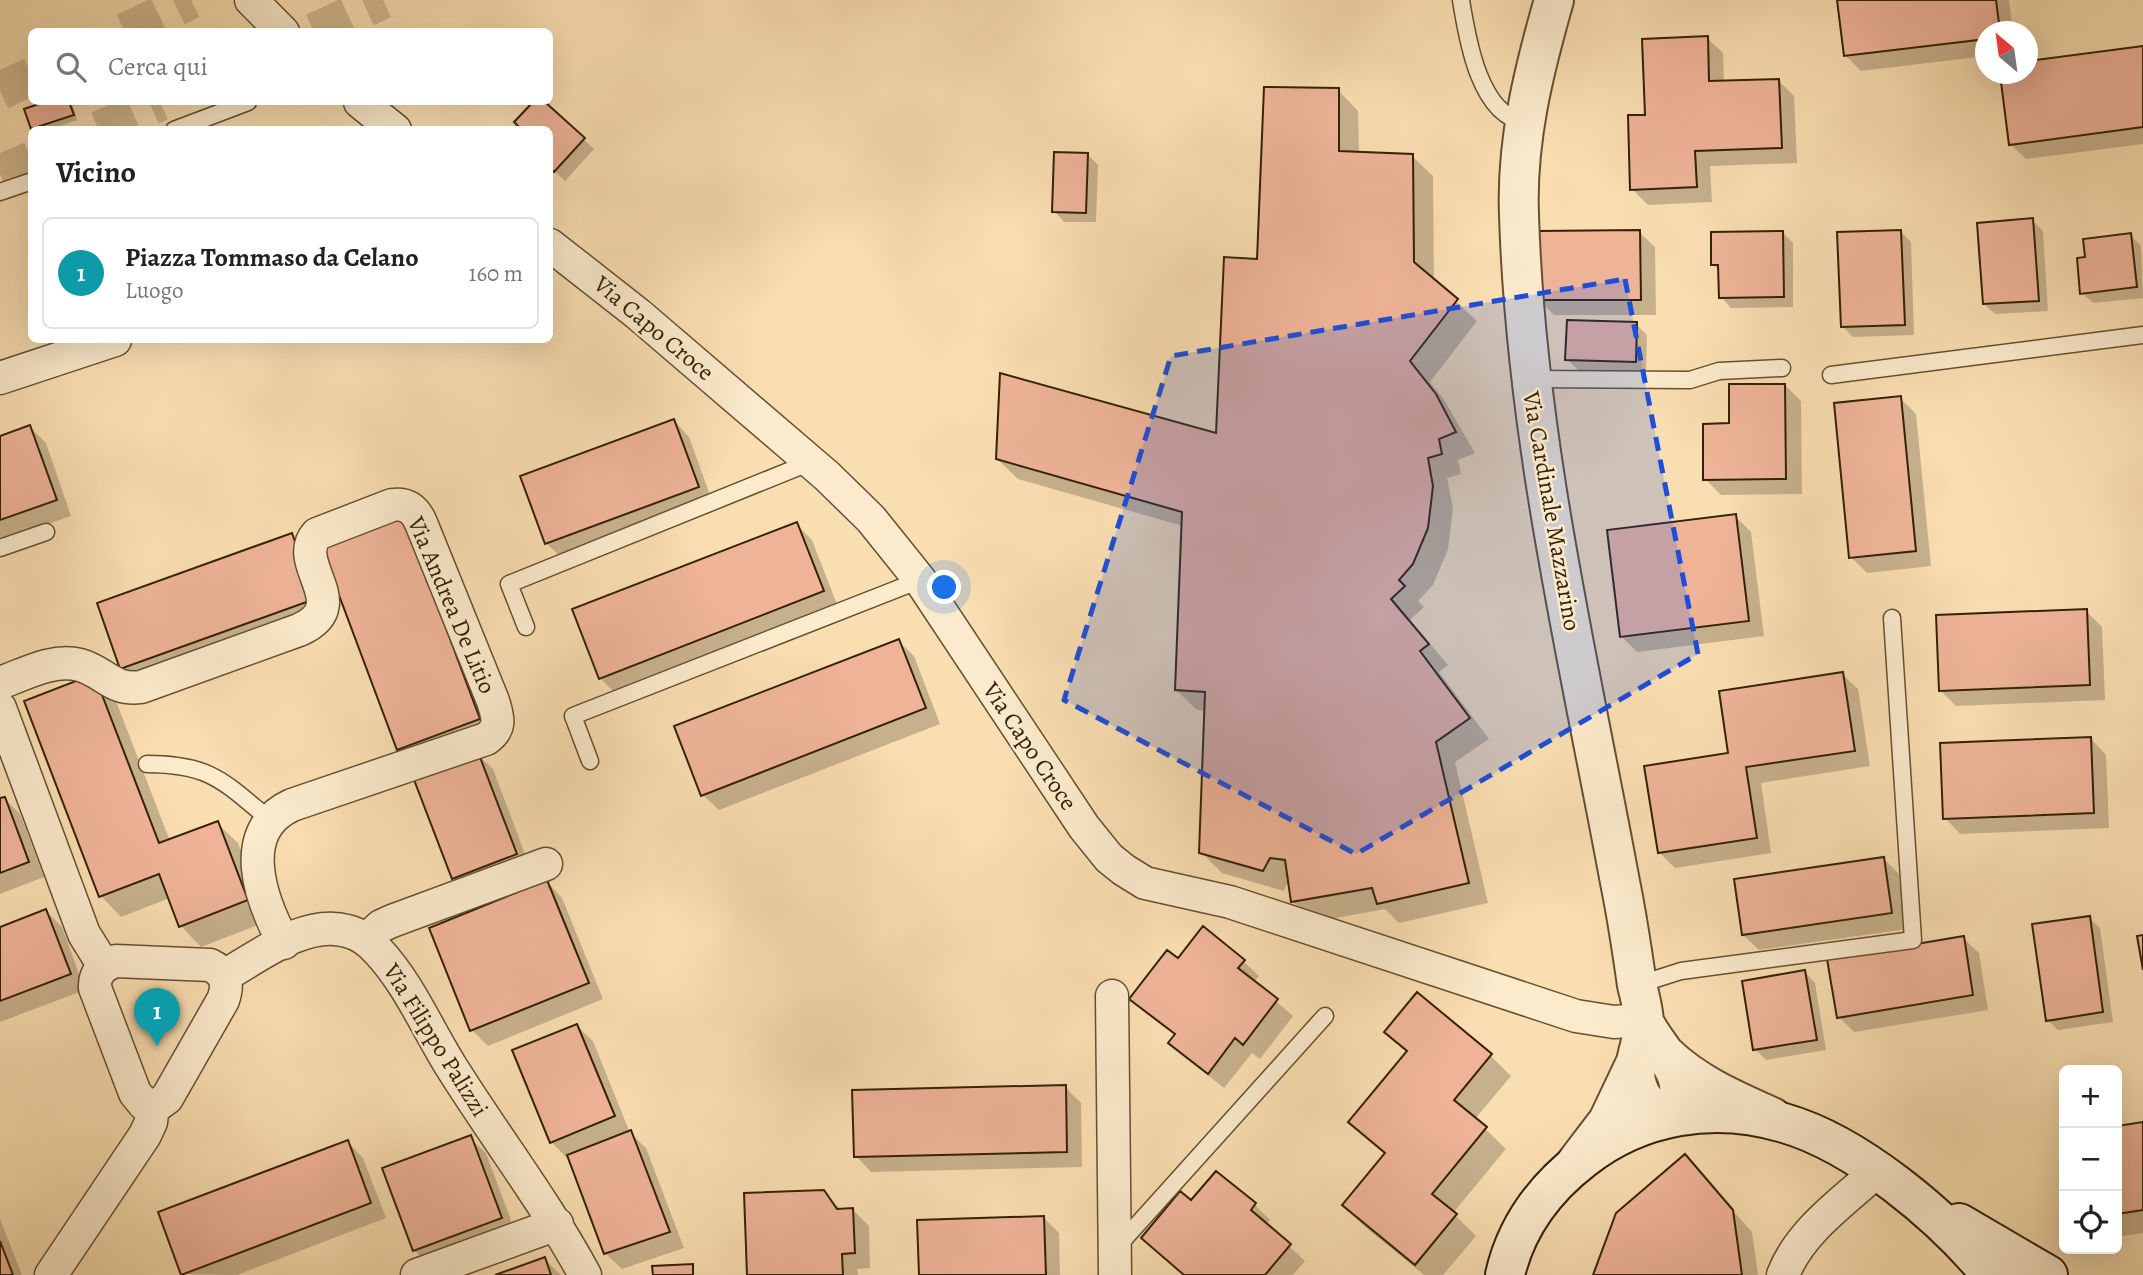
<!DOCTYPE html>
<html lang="it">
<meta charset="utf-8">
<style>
body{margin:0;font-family:Alegreya,serif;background:#f2f2f2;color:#222}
.controls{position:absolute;right:21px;bottom:21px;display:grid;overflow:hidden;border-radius:10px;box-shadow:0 7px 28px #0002}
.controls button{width:63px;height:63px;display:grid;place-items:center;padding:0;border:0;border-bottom:2px solid #e0e0e0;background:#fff;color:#222;font:35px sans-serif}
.compass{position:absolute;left:1975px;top:21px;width:63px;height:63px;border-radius:50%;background:#fff;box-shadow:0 7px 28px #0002;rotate:331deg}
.you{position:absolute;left:945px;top:588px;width:24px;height:24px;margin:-18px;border:5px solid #fff;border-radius:50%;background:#1a73e8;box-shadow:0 0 0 10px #1a73e833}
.badge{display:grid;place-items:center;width:46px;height:46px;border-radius:50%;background:#8f2418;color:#fff;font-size:23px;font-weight:700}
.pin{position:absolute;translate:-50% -58px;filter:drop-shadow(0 2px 4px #0008)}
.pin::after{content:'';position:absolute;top:37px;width:24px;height:21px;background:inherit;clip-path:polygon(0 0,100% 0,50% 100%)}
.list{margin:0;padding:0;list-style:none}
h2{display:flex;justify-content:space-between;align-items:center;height:91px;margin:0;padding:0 28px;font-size:30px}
h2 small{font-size:23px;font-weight:400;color:#767676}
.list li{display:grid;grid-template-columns:46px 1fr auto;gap:21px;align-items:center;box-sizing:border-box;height:112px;margin:0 14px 14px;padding:0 14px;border:2px solid #e0e0e0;border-radius:10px}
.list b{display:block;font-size:26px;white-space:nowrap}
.list p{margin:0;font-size:23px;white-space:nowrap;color:#767676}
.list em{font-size:23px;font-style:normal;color:#767676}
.icon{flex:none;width:38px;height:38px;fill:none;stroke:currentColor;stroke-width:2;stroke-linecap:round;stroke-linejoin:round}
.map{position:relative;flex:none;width:2143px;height:1275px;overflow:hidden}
.search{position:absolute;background:#fff;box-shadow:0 7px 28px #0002;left:28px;top:28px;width:525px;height:77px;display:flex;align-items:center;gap:18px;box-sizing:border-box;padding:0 24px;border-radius:10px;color:#767676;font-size:26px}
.panel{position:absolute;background:#fff;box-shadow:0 7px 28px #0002;left:28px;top:126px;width:525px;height:217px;border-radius:10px}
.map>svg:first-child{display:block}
</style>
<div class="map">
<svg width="2143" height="1275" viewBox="0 0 2143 1275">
<rect width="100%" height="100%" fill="#f9deb1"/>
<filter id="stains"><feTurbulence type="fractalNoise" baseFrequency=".00286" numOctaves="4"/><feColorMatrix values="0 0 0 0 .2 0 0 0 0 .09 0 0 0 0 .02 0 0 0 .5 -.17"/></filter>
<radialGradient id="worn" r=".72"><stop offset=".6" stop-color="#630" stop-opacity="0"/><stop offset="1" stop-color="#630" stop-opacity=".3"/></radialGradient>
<path fill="#0003" d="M1839,0H2009L2013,32H1986V56L1861,71L1845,55Z
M1707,38L1723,53L1724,82L1778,80L1794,96L1797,163L1710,166L1712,202L1648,205L1632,189L1647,116Z
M2143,48V144L2026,159L2010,144L2002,74H2028V63Z
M1338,90L1358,111L1359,153L1412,156L1433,176L1434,281L1477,321L1430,382L1443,398L1475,453L1458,460L1461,474L1447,478L1453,508L1448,549L1433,585L1418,601L1424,607L1410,620L1448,665L1439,672L1489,739L1455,762L1488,903L1399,923L1385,909L1314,922L1293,902L1289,879L1284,891L1222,873L1201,852L1206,711L1197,710L1176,690L1183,526L1018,479L997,459L1217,436L1258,261Z
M50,102H72L77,120L48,130H34L26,110Z
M535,102H542L594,149L565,181L550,167V130L516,122Z
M1088,155L1098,165L1096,222H1064L1054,211Z
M2032,220L2043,231L2048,311L1995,314L1984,304Z
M1639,232L1655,247L1656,315H1554L1538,299Z
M1901,232L1911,242L1914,335L1853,337L1842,326Z
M1783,233L1793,243V307L1731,308L1721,297L1720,271L1713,264Z
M2130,235L2141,246L2143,298L2093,303L2082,293Z
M1636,324L1647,335L1646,372L1578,370L1567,359Z
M1785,385L1801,401L1802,494L1721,495L1705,479L1730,425Z
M1900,398L1916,414L1931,566L1867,573L1851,557Z
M674,421L689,437L713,503L562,558L546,543Z
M30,427L46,443L71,516L0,541V438Z
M1735,516L1751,532L1764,636L1637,652L1621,636Z
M403,518L495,734L415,765L399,749Z
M796,524L812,540L838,607L616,694L600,678Z
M291,535L307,551L330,614L137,684L121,668Z
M2086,611L2102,627L2105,700L1956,706L1940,690Z
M898,641L914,656L940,724L719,810L703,795Z
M1842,674L1858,689L1870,766L1761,783L1771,853L1675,868L1659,852L1730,755Z
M94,676L114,696L170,841L217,823L238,843L268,921L201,947L181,926L170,898L121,917L101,896Z
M2091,739L2106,755L2109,828L1960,834L1945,818Z
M477,754L493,769L531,870L469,894L453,878Z
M5,799L20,814L44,877L0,894V800Z
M1883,858L1899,874L1907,929L1759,950L1743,935Z
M547,882L562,898L603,999L488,1046L472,1030Z
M46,911L62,927L85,990L0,1022V929Z
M2089,918L2100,928L2113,1022L2058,1030L2048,1020Z
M1963,938L1979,953L1988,1010L1854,1032L1839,1017Z
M1178,961H1243L1259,976L1254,982L1293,1016L1260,1059L1252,1053L1224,1088L1186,1058L1171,1043L1176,1036L1147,1014L1132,999Z
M1805,972L1815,983L1826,1050L1766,1060L1755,1049Z
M577,1026L593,1041L630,1133L646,1148L684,1248L622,1269L606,1254L569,1157L567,1158L551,1142Z
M1387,1032L1490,1055L1511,1076L1475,1119L1506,1149L1453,1213L1476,1236L1443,1275H1424L1364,1226L1344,1205L1386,1154L1351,1122L1408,1053Z
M1065,1087L1081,1103L1082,1167L871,1172L856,1156Z
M2143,1124V1233L2117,1237V1128Z
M470,1138L486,1153L516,1234L431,1266L415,1251L385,1169Z
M348,1142L363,1158L386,1218L237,1275L183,1274Z
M1685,1157L1752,1232L1758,1275H1595Z
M823,1191L841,1210H853L869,1226L870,1268L857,1269L858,1275H749Z
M1192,1203L1255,1205L1270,1220L1266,1225L1305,1261L1293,1275H1184L1143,1238Z
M1043,1217L1059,1233L1060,1275H921Z
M0,1219L22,1275H0Z
M544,1259L561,1275H500Z"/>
<path fill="#efb498" stroke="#342105" stroke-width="2" d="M1837,0H1996L2000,32H1986V39L1844,56Z
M1708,36L1709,81L1779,79L1782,148L1695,151L1697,187L1630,190L1628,115H1645L1642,39Z
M2143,46V127L2009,145L2000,74H2028V61Z
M1264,87L1339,88V151L1413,154L1414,262L1458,299L1410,361L1436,394L1456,432L1439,439L1442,454L1428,458L1433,486L1428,528L1413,564L1399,580L1405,586L1391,599L1429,644L1420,651L1470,718L1436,742L1469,883L1377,904L1372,888L1291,902L1285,860L1270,858L1263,871L1199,853L1205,692L1175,690L1182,512L996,459L1000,373L1216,433L1224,257L1257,259Z
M45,102H69L74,115L31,129L24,109Z
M533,102H545L585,138L554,172L550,168V130H522L514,122Z
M1054,152L1088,153L1086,213L1052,212Z
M2033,218L2039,301L1983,304L1977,223Z
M1640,230L1641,300H1537L1536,231Z
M1901,230L1905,325L1841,327L1837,232Z
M1783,231L1784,297L1719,298L1718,265H1711V232Z
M2131,233L2137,287L2080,294L2077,258L2085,257L2083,239Z
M1567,320L1637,322L1636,362L1565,360Z
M1729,384H1785L1786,479L1703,480V424L1729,423Z
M1901,396L1916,551L1849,558L1834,403Z
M674,419L699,487L545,544L520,476Z
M30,425L57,500L0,520V436Z
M1736,514L1749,621L1620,637L1607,530Z
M404,516L480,719L397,750L321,547Z
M797,522L824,591L599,679L572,609Z
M292,533L315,599L120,669L97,603Z
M2087,609L2090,685L1939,691L1936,615Z
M899,639L926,708L701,796L674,726Z
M1843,672L1855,751L1746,767L1757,838L1658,853L1644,766L1728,753L1719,691Z
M94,674L159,843L218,821L248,900L179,927L159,874L99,897L24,701Z
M2091,737L2094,813L1943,819L1940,743Z
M478,752L517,854L452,879L413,777Z
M5,797L29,862L0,873V798Z
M1884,857L1892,913L1742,935L1734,879Z
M547,880L589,983L470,1031L429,928Z
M46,909L71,974L0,1001V927Z
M2090,916L2103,1012L2046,1021L2032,924Z
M1203,926L1245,960L1238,968L1278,999L1243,1045L1235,1038L1208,1074L1168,1043L1175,1034L1129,999L1167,950L1178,958Z
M2143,935V970L2137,936Z
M1964,936L1973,995L1837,1018L1827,959Z
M1805,970L1817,1040L1753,1050L1742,981Z
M1417,992L1492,1054L1454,1100L1487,1127L1432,1194L1457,1214L1415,1265L1342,1205L1385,1153L1348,1122L1407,1051L1384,1032Z
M577,1024L615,1116L550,1143L512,1050Z
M1066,1085L1067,1152L854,1157L852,1090Z
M2143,1122V1210L2117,1214V1126Z
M631,1130L670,1232L604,1254L567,1155Z
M471,1135L502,1218L413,1251L382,1168Z
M348,1140L371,1203L181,1275L158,1212Z
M1685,1154L1733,1210L1742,1275H1593L1616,1213Z
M1216,1171L1256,1203L1251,1210L1291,1244L1265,1275H1184L1141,1238L1180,1191L1191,1200Z
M824,1190L837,1209L853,1208L855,1253L842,1254L843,1275H747L744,1193Z
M1044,1216L1046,1275H919L917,1220Z
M0,1241L13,1275H0Z
M545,1257L551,1275H495Z
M693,1264V1275H653L652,1266Z"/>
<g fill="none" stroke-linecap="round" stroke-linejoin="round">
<path stroke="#d2b88f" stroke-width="38" stroke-dasharray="38 19" stroke-linecap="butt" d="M125,32L191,0
M314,32L383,0
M0,91L32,76
M99,130L160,102
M0,174L32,160"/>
<g stroke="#655030" stroke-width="19">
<path id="service" d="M1461,0C1467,37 1479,116 1525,122
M174,130L248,102
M0,192L32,181
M1831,375L2143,335
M1530,379L1690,380L1719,371L1782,368
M0,548L46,532
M526,627L509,584L811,462
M590,761L573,716L920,580
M147,764C211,764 224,782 270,820
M1637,985L1681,971L1913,940L1892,618
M1117,1247L1325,1016"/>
</g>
<g stroke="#655030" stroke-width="35">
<path id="minor" d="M251,0L283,32
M360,102L395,130
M550,245L638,314L827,476L871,519L920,580L1084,827L1109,858L1124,870L1145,883L1230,902L1576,1016L1614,1022L1643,1020
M0,378L115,340
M0,683C25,674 53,658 80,665C105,672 112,691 141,687L299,630C356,605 290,564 317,534L392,505C407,503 415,509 421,523L493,701C498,717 502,728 486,739L292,805C235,831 261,901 284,943
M0,708L84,934L104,966
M366,940L381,926L392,921L546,864
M116,961L210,965C226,973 229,983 223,1000L167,1098L156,1106L144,1104L135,1093L95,988C94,973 103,965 116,961Z
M224,976C258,957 305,919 347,931C359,934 370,942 378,951C409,984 428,1030 452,1068C496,1138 546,1203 585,1275
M1112,996L1115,1275
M51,1275L145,1135L151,1122L153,1106
M417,1275L557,1224
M1783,1275C1800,1231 1843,1202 1877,1171"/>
</g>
<g stroke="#655030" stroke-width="42">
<path id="tertiary" d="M1554,0C1534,70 1516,141 1519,215C1526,441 1579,661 1620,882C1627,916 1632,950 1637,985C1640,998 1644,1011 1644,1024C1643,1043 1632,1062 1636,1081C1640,1100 1651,1112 1669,1116C1698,1078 1658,1053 1643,1020
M1666,1055C1696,1084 1734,1100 1772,1117
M1576,1163L1608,1121L1637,1060"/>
</g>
<g stroke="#342105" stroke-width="42">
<path id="secondary" d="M1959,1223L2048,1275
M1505,1275C1516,1227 1544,1189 1583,1159C1640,1114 1714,1102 1784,1123C1857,1144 1943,1216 1991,1275"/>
</g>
<use href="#service" stroke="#fbeacc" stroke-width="16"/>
<use href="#minor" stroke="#fbeacc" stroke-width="32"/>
<use href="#tertiary" stroke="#fbeacc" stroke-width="38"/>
<use href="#secondary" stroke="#fbeacc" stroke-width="38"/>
</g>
<path fill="#1d4ed8" fill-opacity="0.2" stroke="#1d4ed8" stroke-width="5" stroke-dasharray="14 9" stroke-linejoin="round" d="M1625,279L1698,654L1356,854L1064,700L1171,356Z"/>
<g text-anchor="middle" stroke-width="5" stroke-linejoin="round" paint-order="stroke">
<g font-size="24" fill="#342105" stroke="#fbeacc">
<text transform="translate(654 328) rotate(40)" y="8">Via Capo Croce</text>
<text transform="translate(1552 511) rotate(80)" y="8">Via Cardinale Mazzarino</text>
<text transform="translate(452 605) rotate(67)" y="8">Via Andrea De Litio</text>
<text transform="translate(1030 746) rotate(56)" y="8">Via Capo Croce</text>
<text transform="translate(436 1040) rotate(58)" y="8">Via Filippo Palizzi</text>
</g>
</g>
<rect width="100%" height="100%" filter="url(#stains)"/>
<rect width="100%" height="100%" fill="url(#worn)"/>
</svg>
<div class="controls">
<button>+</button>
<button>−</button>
<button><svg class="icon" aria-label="locate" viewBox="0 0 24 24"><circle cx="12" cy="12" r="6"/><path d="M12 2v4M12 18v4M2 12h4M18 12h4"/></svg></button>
</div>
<svg class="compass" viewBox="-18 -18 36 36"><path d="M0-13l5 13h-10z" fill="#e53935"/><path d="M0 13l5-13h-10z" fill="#767676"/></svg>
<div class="you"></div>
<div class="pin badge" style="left:157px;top:1046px;background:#0f9aa8">1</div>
<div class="search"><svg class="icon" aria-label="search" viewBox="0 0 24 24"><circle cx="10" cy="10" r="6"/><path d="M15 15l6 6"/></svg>Cerca qui</div>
<section class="panel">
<h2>Vicino<small></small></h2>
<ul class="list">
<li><span class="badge" style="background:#0f9aa8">1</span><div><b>Piazza Tommaso da Celano</b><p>Luogo</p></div><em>160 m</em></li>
</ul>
</section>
</div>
